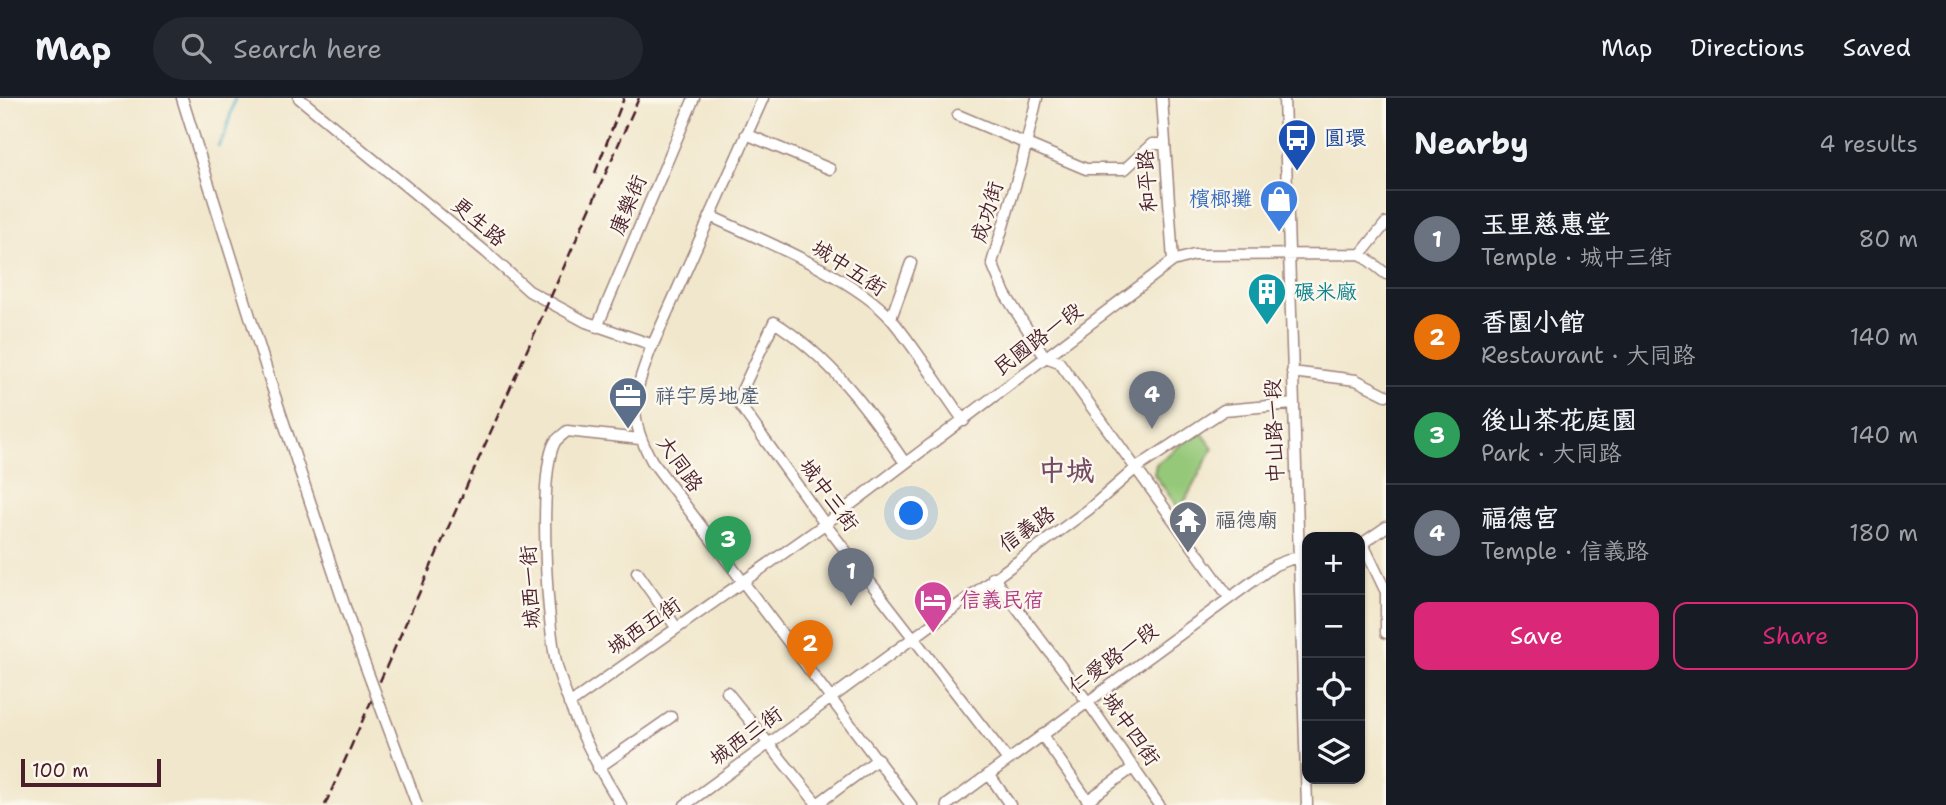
<!DOCTYPE html>
<meta charset="utf-8">
<style>
body{margin:0;font-family:"Shantell Sans","LXGW WenKai TC",sans-serif;background:#242831;color:#f1f3f6}
.controls{position:absolute;right:21px;bottom:21px;display:grid;overflow:hidden;border-radius:14px;box-shadow:0 2px 5px #0004}
.controls button{width:63px;height:63px;display:grid;place-items:center;padding:0;border:0;border-bottom:2px solid #363941;background:#171b24;color:#f1f3f6;font:35px sans-serif}
.scale{position:absolute;left:21px;bottom:18px;width:140px;box-sizing:border-box;padding-left:7px;border:4px solid #4a1f2b;border-top:0;font-size:19px;line-height:24px;white-space:nowrap;color:#4a1f2b;-webkit-text-stroke:5px #fbf7ec;paint-order:stroke}
.you{position:absolute;left:912px;top:416px;width:24px;height:24px;margin:-18px;border:5px solid #fff;border-radius:50%;background:#1a73e8;box-shadow:0 0 0 10px #1a73e833}
.badge{display:grid;place-items:center;width:46px;height:46px;border-radius:50%;background:#db2777;color:#fff;font-size:23px;font-weight:700}
.pin{position:absolute;translate:-50% -58px;filter:drop-shadow(0 2px 4px #0008)}
.pin::after{content:'';position:absolute;top:37px;width:24px;height:21px;background:inherit;clip-path:polygon(0 0,100% 0,50% 100%)}
.list{margin:0;padding:0;list-style:none}
h2{display:flex;justify-content:space-between;align-items:center;height:91px;margin:0;padding:0 28px;font-size:30px}
h2 small{font-size:23px;font-weight:400;color:#9ea1a6}
.list li{display:grid;grid-template-columns:46px 1fr auto;gap:21px;align-items:center;box-sizing:border-box;height:98px;padding:0 28px;border-top:2px solid #363941}
.list b{display:block;font-size:26px;white-space:nowrap}
.list p{margin:0;font-size:23px;white-space:nowrap;color:#9ea1a6}
.list em{font-size:23px;font-style:normal;color:#9ea1a6}
.actions{display:flex;gap:14px;padding:21px 28px}
.actions a{flex:1;padding:16px 0;border:2px solid #db2777;border-radius:14px;text-align:center;font-size:24px;color:#db2777}
.actions .main{background:#db2777;color:#fff}
.icon{flex:none;width:38px;height:38px;fill:none;stroke:currentColor;stroke-width:2;stroke-linecap:round;stroke-linejoin:round}
.map{position:relative;flex:none;width:1386px;height:707px;overflow:hidden}
header{display:flex;align-items:center;gap:42px;box-sizing:border-box;height:98px;padding:0 35px;background:#171b24;border-bottom:2px solid #363941}
header strong{font-size:33px}
nav{display:flex;gap:38px;margin-inline-start:auto;font-size:24px}
.search{width:490px;height:63px;background:#242831;display:flex;align-items:center;gap:18px;box-sizing:border-box;padding:0 24px;border-radius:38px;color:#9ea1a6;font-size:26px}
main{display:flex}
aside{flex:1;background:#171b24}
.map>svg:first-child{display:block}
</style>
<header>
<strong>Map</strong>
<div class="search"><svg class="icon" aria-label="search" viewBox="0 0 24 24"><circle cx="10" cy="10" r="6"/><path d="M15 15l6 6"/></svg>Search here</div>
<nav><a>Map</a><a>Directions</a><a>Saved</a></nav>
</header>
<main>
<div class="map">
<svg width="1386" height="707" viewBox="0 0 1386 707">
<rect width="100%" height="100%" fill="#fbf7ec"/>
<filter id="ink" filterUnits="userSpaceOnUse"><feTurbulence type="fractalNoise" baseFrequency=".0143" numOctaves="2"/><feDisplacementMap in="SourceGraphic" scale="14" xChannelSelector="R" yChannelSelector="G"/><feConvolveMatrix kernelMatrix="1 2 1 2 8 2 1 2 1" color-interpolation-filters="sRGB"/></filter>
<filter id="wash" filterUnits="userSpaceOnUse"><feTurbulence type="fractalNoise" baseFrequency=".00686" numOctaves="4" result="noise"/><feDisplacementMap in="SourceGraphic" scale="28" xChannelSelector="R" yChannelSelector="G"/><feGaussianBlur stdDeviation="1.57" result="paint"/><feColorMatrix in="noise" values="0 0 0 0 0 0 0 0 0 0 0 0 0 0 0 0 0 1.4 0 .05"/><feComposite in="paint" operator="in"/></filter>
<g filter="url(#wash)">
<rect width="100%" height="100%" fill="#f1e7cc"/>
<path fill="#95c878" stroke="#707452" stroke-width="2" d="M1200,332L1213,350L1180,412L1154,376L1156,366Z"/>
<g fill="none" stroke-linecap="round" stroke-linejoin="round">
<path stroke="#45aec5" stroke-width="2.5" d="M218,48L225,36L235,0"/>
</g>
</g>
<g filter="url(#ink)">
<g fill="none" stroke-linecap="round" stroke-linejoin="round">
<g stroke="#9e837c" stroke-width="13">
<path id="minor" d="M182,0L272,289
M299,0L487,155L529,193L586,224L653,247
M763,0L650,253C633,299 627,319 652,363L911,707
M1037,0L1021,68L992,165L1005,196L1045,259L1059,264L1229,499
M1162,0L1173,163
M1284,0L1307,707
M958,17L1086,71H1125L1152,46H1164
M746,36L830,71
M710,118C760,141 858,181 892,222C918,253 940,290 964,323
M1361,156L1386,176
M891,220L911,165
M597,229L694,0
M1292,274L1356,282L1386,297
M905,365C868,311 830,259 774,224L737,303L825,426L1008,662
M1363,446L1386,494
M1360,447L1386,429
M637,474L676,529
M993,479L1087,603L1159,707
M1386,495V535
M727,594L818,707
M569,606L825,426L1173,163L1194,157L1361,156L1386,125
M1042,637L1091,707
M598,670L671,619
M989,676L1010,707
M1088,702L1134,669
M621,707C595,665 572,620 558,572C547,534 537,376 555,344C558,340 564,336 567,333L640,341
M685,707L1088,412L1135,371L1224,312L1293,306
M816,707L878,661
M947,707L1275,467L1307,455"/>
</g>
<use href="#minor" stroke="#fff" stroke-width="10"/>
<path stroke="#4a1f2b" stroke-width="2.5" stroke-dasharray="10 5" stroke-linecap="butt" d="M595,75L624,0
M325,707L639,0"/>
<g stroke="#9e837c" stroke-width="13" stroke-linecap="butt">
<path id="minor-bridge" d="M272,289L358,548L417,707"/>
</g>
<use href="#minor-bridge" stroke="#fff" stroke-width="10"/>
</g>
</g>
<defs>
<g id="bus-pin" transform="scale(2.0125)"><path d="M0 17L-7.5 6A9.5 9.5 0 1 1 7.5 6Z" fill="#1a4fb4" stroke="#fbf7ec"/><path d="M-5-6H5V4H4V6H2V4H-2V6H-4V4H-5ZM-3.5-4V0h7V-4ZM-3.5 1.2v1.5H-2V1.2ZM2 1.2v1.5H3.5V1.2Z" fill="#fff"/></g>
<g id="shop-pin" transform="scale(2.0125)"><path d="M0 17L-7.5 6A9.5 9.5 0 1 1 7.5 6Z" fill="#3f7fe0" stroke="#fbf7ec"/><path d="M-5-2.5h2.3a2.7 3.5 0 0 1 5.4 0H5L5.5 6h-11ZM-1.5-2.5h3a1.5 2.3 0 0 0-3 0Z" fill="#fff"/></g>
<g id="building-pin" transform="scale(2.0125)"><path d="M0 17L-7.5 6A9.5 9.5 0 1 1 7.5 6Z" fill="#0f9aa8" stroke="#fbf7ec"/><path d="M-4-6H4V6H1V3H-1V6H-4ZM-2.5-4.3h1.7v1.8h-1.7ZM.8-4.3h1.7v1.8H.8ZM-2.5-1h1.7V.8h-1.7ZM.8-1h1.7V.8H.8Z" fill="#fff"/></g>
<g id="office-pin" transform="scale(2.0125)"><path d="M0 17L-7.5 6A9.5 9.5 0 1 1 7.5 6Z" fill="#5c6f8a" stroke="#fbf7ec"/><path d="M-6-3h4V-5.5h4V-3h4V5H-6ZM-1-4.5V-3h2v-1.5ZM-6 0V1H6V0Z" fill="#fff"/></g>
<g id="temple-pin" transform="scale(2.0125)"><path d="M0 17L-7.5 6A9.5 9.5 0 1 1 7.5 6Z" fill="#6b7280" stroke="#fbf7ec"/><path d="M0-6L5-2H3V0L6.5 2.5H4V6H1.5V3h-3V6H-4V2.5H-6.5L-3 0V-2H-5Z" fill="#fff"/></g>
<g id="hotel-pin" transform="scale(2.0125)"><path d="M0 17L-7.5 6A9.5 9.5 0 1 1 7.5 6Z" fill="#d1479c" stroke="#fbf7ec"/><path d="M-6-4.5h1.5V1H6V5H4.5V3h-9V5H-6ZM-4 0a1.8 1.8 0 1 1 3.6 0ZM.5 0V-2.5h3Q6-2.5 6 0Z" fill="#fff"/></g>
</defs>
<g fill-rule="evenodd">
<use href="#bus-pin" x="1297" y="40"/>
<use href="#shop-pin" x="1279" y="101"/>
<use href="#building-pin" x="1267" y="194"/>
<use href="#office-pin" x="628" y="298"/>
<use href="#temple-pin" x="1188" y="422"/>
<use href="#hotel-pin" x="933" y="502"/>
</g>
<g text-anchor="middle" stroke-width="5" stroke-linejoin="round" paint-order="stroke">
<g font-size="21" fill="#164399" stroke="#fbf7ec" text-anchor="start">
<text x="1324" y="47">圓環</text>
</g>
<g font-size="21" fill="#4a1f2b" stroke="#fbf7ec">
<text transform="translate(1147 83) rotate(-94)" y="7">和平路</text>
<text transform="translate(628 107) rotate(-67)" y="7">康樂街</text>
<text transform="translate(987 114) rotate(-73)" y="7">成功街</text>
<text transform="translate(479 124) rotate(40)" y="7">更生路</text>
<text transform="translate(849 170) rotate(33)" y="7">城中五街</text>
<text transform="translate(1038 241) rotate(-37)" y="7">民國路一段</text>
<text transform="translate(1274 333) rotate(-92)" y="7">中山路一段</text>
<text transform="translate(680 366) rotate(55)" y="7">大同路</text>
<text transform="translate(829 397) rotate(54)" y="7">城中三街</text>
<text transform="translate(1027 431) rotate(-35)" y="7">信義路</text>
<text transform="translate(530 489) rotate(-93)" y="7">城西一街</text>
<text transform="translate(644 528) rotate(-35)" y="7">城西五街</text>
<text transform="translate(1113 560) rotate(-36)" y="7">仁愛路一段</text>
<text transform="translate(1131 631) rotate(55)" y="7">城中四街</text>
<text transform="translate(746 638) rotate(-36)" y="7">城西三街</text>
</g>
<g font-size="21" fill="#366cbe" stroke="#fbf7ec" text-anchor="end">
<text x="1252" y="108">檳榔攤</text>
</g>
<g font-size="21" fill="#0d838f" stroke="#fbf7ec" text-anchor="start">
<text x="1294" y="201">碾米廠</text>
</g>
<g font-size="21" fill="#4e5e75" stroke="#fbf7ec" text-anchor="start">
<text x="655" y="305">祥宇房地產</text>
</g>
<g font-size="21" fill="#5b616d" stroke="#fbf7ec" text-anchor="start">
<text x="1215" y="429">福德廟</text>
</g>
<g font-size="21" fill="#b23c85" stroke="#fbf7ec" text-anchor="start">
<text x="960" y="509">信義民宿</text>
</g>
<g font-size="28" font-weight="bold" fill="#754c65" stroke="#fbf7ec">
<text x="1066" y="382">中城</text>
</g>
</g>
</svg>
<div class="controls">
<button>+</button>
<button>−</button>
<button><svg class="icon" aria-label="locate" viewBox="0 0 24 24"><circle cx="12" cy="12" r="6"/><path d="M12 2v4M12 18v4M2 12h4M18 12h4"/></svg></button>
<button><svg class="icon" aria-label="layers" viewBox="0 0 24 24"><path d="M12 4l9 5-9 5-9-5zM3 14l9 5 9-5"/></svg></button>
</div>
<div class="scale">100 m</div>
<div class="you"></div>
<div class="pin badge" style="left:851px;top:508px;background:#6b7280">1</div>
<div class="pin badge" style="left:810px;top:580px;background:#e8710a">2</div>
<div class="pin badge" style="left:728px;top:476px;background:#2e9e5b">3</div>
<div class="pin badge" style="left:1152px;top:331px;background:#6b7280">4</div>
</div>
<aside>
<h2>Nearby<small>4 results</small></h2>
<ul class="list">
<li><span class="badge" style="background:#6b7280">1</span><div><b>玉里慈惠堂</b><p>Temple · 城中三街</p></div><em>80 m</em></li>
<li><span class="badge" style="background:#e8710a">2</span><div><b>香園小館</b><p>Restaurant · 大同路</p></div><em>140 m</em></li>
<li><span class="badge" style="background:#2e9e5b">3</span><div><b>後山茶花庭園</b><p>Park · 大同路</p></div><em>140 m</em></li>
<li><span class="badge" style="background:#6b7280">4</span><div><b>福德宮</b><p>Temple · 信義路</p></div><em>180 m</em></li>
</ul>
<div class="actions"><a class="main">Save</a><a>Share</a></div>
</aside>
</main>
